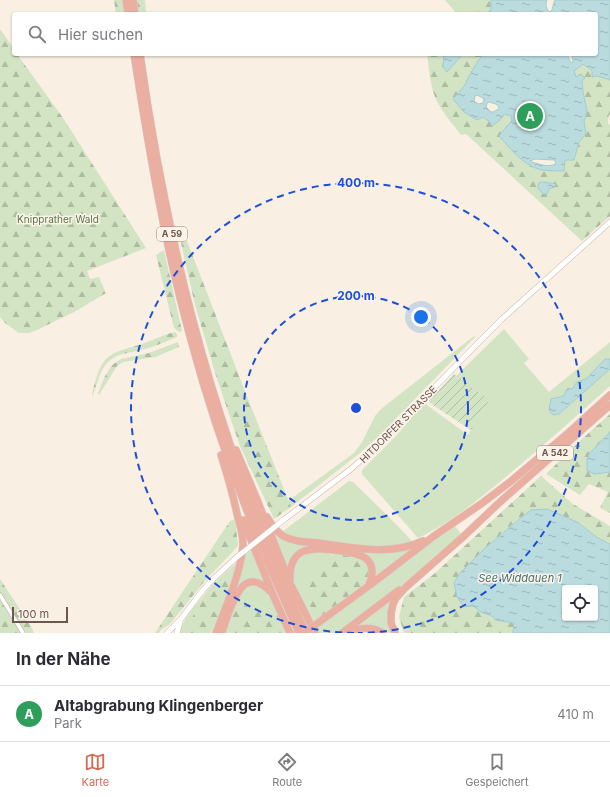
<!DOCTYPE html>
<html lang="de">
<meta charset="utf-8">
<style>
body{margin:0;font-family:Inter,sans-serif;background:#f2f2f3;color:#2b2b33}
.controls{position:absolute;right:12px;bottom:12px;display:grid;overflow:hidden;border-radius:4px;box-shadow:0 1px 3px #0004}
.controls button{width:36px;height:36px;display:grid;place-items:center;padding:0;border:0;border-bottom:1px solid #e1e1e2;background:#fff;color:#2b2b33;font:20px sans-serif}
.scale{position:absolute;left:12px;bottom:10px;width:56px;box-sizing:border-box;padding-left:4px;border:2px solid #6d564d;border-top:0;font-size:11px;line-height:14px;white-space:nowrap;color:#6d564d;-webkit-text-stroke:3px #fcf3e9;paint-order:stroke}
.you{position:absolute;left:421px;top:317px;width:14px;height:14px;margin:-10px;border:3px solid #fff;border-radius:50%;background:#1a73e8;box-shadow:0 0 0 6px #1a73e833}
.badge{display:grid;place-items:center;width:26px;height:26px;border-radius:50%;background:#d36a58;color:#fff;font-size:13px;font-weight:700}
.pin{position:absolute;translate:-50% -50%;border:2px solid #fff;box-shadow:0 1px 4px #0006}
.list{margin:0;padding:0;list-style:none}
h2{display:flex;justify-content:space-between;align-items:center;height:52px;margin:0;padding:0 16px;font-size:17px}
h2 small{font-size:13px;font-weight:400;color:#7c7c81}
.list li{display:grid;grid-template-columns:26px 1fr auto;gap:12px;align-items:center;box-sizing:border-box;height:56px;padding:0 16px;border-top:1px solid #e1e1e2}
.list b{display:block;font-size:15px;white-space:nowrap}
.list p{margin:0;font-size:13px;white-space:nowrap;color:#7c7c81}
.list em{font-size:13px;font-style:normal;color:#7c7c81}
.icon{flex:none;width:22px;height:22px;fill:none;stroke:currentColor;stroke-width:2;stroke-linecap:round;stroke-linejoin:round}
.map{position:relative;flex:none;width:610px;height:633px;overflow:hidden}
.search{position:absolute;background:#fff;box-shadow:0 1px 3px #0004;left:12px;right:12px;top:12px;height:44px;display:flex;align-items:center;gap:10px;box-sizing:border-box;padding:0 14px;border-radius:4px;color:#7c7c81;font-size:15px}
.sheet{height:108px;background:#fff}
nav{display:flex;justify-content:space-around;align-items:center;box-sizing:border-box;height:56px;border-top:1px solid #e1e1e2;background:#fff;font-size:11px;color:#7c7c81}
nav a{display:grid;justify-items:center;gap:2px}
nav .on{color:#d36a58}
.map>svg:first-child{display:block}
</style>
<div class="map">
<svg width="610" height="633" viewBox="0 0 610 633">
<defs>
<pattern id="forest-firs" width="22" height="20" patternUnits="userSpaceOnUse"><rect width="22" height="20" fill="#d3e4c4"/><path d="M5 1l3.5 6h-7zM16 11l3.5 6h-7z" fill="#afbca1"/></pattern>
<pattern id="garden-furrows" width="10" height="10" patternUnits="userSpaceOnUse"><rect width="10" height="10" fill="#d3e4c4"/><path d="M-1 1l2-2M0 10L10 0M9 11l2-2" fill="none" stroke="#afbca1"/></pattern>
<pattern id="water-ripples" width="26" height="14" patternUnits="userSpaceOnUse"><rect width="26" height="14" fill="#bbdcdf"/><path d="M2 4q2-2 4 0t4 0M15 11q2-2 4 0t4 0" fill="none" stroke="#9cb5b7"/></pattern>
</defs>
<rect width="100%" height="100%" fill="#f9efe3"/>
<path fill="#d3e4c4" d="M445,0H477L479,3L463,14H457Z
M504,329L529,359L524,363L549,392L610,342V359H605L586,379L577,382C573,389 566,399 556,397L559,414L610,369V386C572,420 535,453 496,485C471,505 447,525 418,538L362,474V470L396,436L424,403L468,435L488,400L456,376Z
M474,336L475,337L380,435L360,453L291,507L288,501L354,453L362,442L375,416L381,409Z
M349,481L353,482L388,516L414,543L386,548L294,538L282,532Z
M454,525L462,535L414,577L337,633H318L315,629Z
M275,531L277,534L366,551L416,546L373,581L368,558L306,549L289,572L272,533Z
M251,550L266,583L259,581L235,593L243,557Z
M310,552H333L309,597L311,613L316,621L312,624L293,580L295,562L303,554Z
M251,584L267,590L280,615L261,607L253,602L243,606L232,608L240,591Z
M203,595L193,615L190,633H180C182,619 195,607 203,595Z
M395,595L393,602V633L351,629Z"/>
<path fill="url(#forest-firs)" d="M114,0H123L124,14H116Z
M137,0H145L146,14H138Z
M477,0H491V9L487,14H463L478,3Z
M0,29L14,49V54H17L63,118L146,248L87,271L90,279L99,277L106,293L76,311L37,330L29,333H19L5,323L0,317Z
M427,54H444L443,67L447,72L463,54H484L478,61L469,76L465,85L453,99L489,121L500,120L504,114L511,116L512,121L507,126L513,150L521,159L544,170L565,160H574L579,142L586,134L584,122L587,111L583,92L582,81L585,78L576,77L574,71L583,64L597,76L610,80V116L609,114L608,123L610,125V216L582,241L466,134L461,135C452,123 441,111 435,97C430,84 429,68 427,54Z
M182,241H187L248,399L291,507L274,519L240,446L216,376L195,305L181,243Z
M164,250L182,331L179,332L174,328L156,255Z
M175,332L177,334V337C165,342 154,347 141,350C130,353 116,353 107,363C99,372 97,386 92,397C92,391 94,385 96,379C104,352 116,352 139,345C151,341 162,335 175,332Z
M178,342L179,347L155,357L123,362L117,366L99,395L98,393L105,376L112,365L121,359L149,353Z
M610,414V432L589,454L595,474L610,472V513L600,508L608,492L589,484L580,495L546,474L582,439Z
M541,476L573,504L610,526V544L598,538L577,522L518,519L483,550L460,573L473,606L481,612L494,617L495,620L514,623L513,633H404L399,617L404,597L434,574Z
M235,519L238,546L203,583L171,623L161,630L159,633H155L230,521Z
M333,552L356,555L365,560L371,575L365,585L316,621L311,613L309,597V582L317,568L333,554Z
M240,560L226,602L211,633H190C191,600 217,580 240,560Z
M0,579L31,626L34,633H0Z
M253,602L261,607L280,615L288,633H223L232,608L243,606Z"/>
<path fill="url(#garden-furrows)" d="M454,374L489,400L471,430L430,403L429,401Z"/>
<path fill="url(#water-ripples)" stroke="#a2cccf" fill-rule="evenodd" d="M491,0H547C545,5 546,9 550,12C554,9 552,5 555,0H610V80L597,76L592,77V71L583,64L574,71L576,77L581,74L585,78L582,81L583,92L587,111L584,122L586,134L579,142L574,160H565L564,171C555,171 546,171 538,169C522,164 510,148 499,136L507,126L512,121L511,116L504,114L500,120L492,126L489,121L483,117L477,120L464,112L453,99L465,85L469,76L478,61L484,54H567L571,63L573,62L572,56L570,54H596V14H487L491,9ZM477,95L485,99V100L484,99L483,103L478,104L474,101L475,96ZM489,102L496,104L498,106L499,109L493,112H491L486,107L487,103ZM535,159L554,160L555,161L556,164C546,168 541,164 531,162L530,161Z
M444,54H463L447,72L443,67Z
M540,182H544L556,184L555,187L549,189L547,194H543L538,188V185Z
M605,359H610V369L559,414L553,415L549,410L551,399C556,397 560,398 565,395V392L568,388L572,389L577,382L586,379Z
M610,432V472L595,474L587,471V460L589,454Z
M547,509L577,522L598,538L610,544V633H513L514,623L495,620L494,617L481,612L473,606H464L457,597L454,583L460,573L483,550L519,519L531,510ZM565,588H595V618H565Z"/>
<g fill="none" stroke-linecap="round" stroke-linejoin="round">
<g stroke="#c7b6ac" stroke-width="5">
<path id="minor" d="M0,595L23,633"/>
</g>
<g stroke="#cdb8ac" stroke-width="6">
<path id="secondary" d="M286,518L351,469L382,441L474,347L502,319L610,222
M167,633L181,619L199,595L211,581L237,557
M177,633L180,622"/>
</g>
<g stroke="#d6d0cd" stroke-width="8">
<path id="motorway" d="M126,0L128,14
M133,0L135,14
M134,54C149,150 165,246 191,340C218,441 255,538 299,633
M140,54C168,254 219,450 306,633
M236,450L256,497L290,583L315,633
M267,517C271,524 276,531 283,536C294,542 307,542 319,543C354,548 390,556 423,541
M243,520L273,595L290,633
M290,581C289,548 308,547 334,550C356,553 381,555 369,585
M322,620L374,582L434,536L481,504L510,482L566,435L610,395
M346,632C359,628 371,626 383,633
M216,633C226,606 241,573 243,545C243,534 240,524 237,514C233,494 227,474 221,455
M222,633C224,625 227,617 230,609C239,588 248,570 270,591
M342,633L399,590
M395,633L391,623V613L393,604L396,598L406,587L464,536L501,501L610,405"/>
</g>
<use href="#minor" stroke="#fff" stroke-width="3.5"/>
<use href="#secondary" stroke="#fff" stroke-width="5"/>
<use href="#motorway" stroke="#ebafa2" stroke-width="7"/>
<g stroke="#cdb8ac" stroke-width="6" stroke-linecap="butt">
<path id="secondary-bridge" d="M237,557L286,518"/>
</g>
<g stroke="#d6d0cd" stroke-width="8" stroke-linecap="butt">
<path id="motorway-bridge" d="M304,633L322,620"/>
</g>
<use href="#secondary-bridge" stroke="#fff" stroke-width="5"/>
<use href="#motorway-bridge" stroke="#ebafa2" stroke-width="7"/>
</g>
<g fill="none" stroke="#1d4ed8" stroke-width="2" stroke-dasharray="7 5">
<circle cx="356" cy="408" r="112"/>
<path d="M354 633A225 225 0 1 1 358 633"/>
</g>
<g text-anchor="middle" stroke-width="3" stroke-linejoin="round" paint-order="stroke">
<g fill="#fcf3e9" stroke="#98857c" stroke-width="1">
<rect x="157" y="227" width="30" height="14" rx="3"/>
<rect x="537" y="446" width="36" height="14" rx="3"/>
</g>
<g font-size="9" font-weight="bold" fill="#6d564d">
<text x="172" y="237">A 59</text>
<text x="555" y="456">A 542</text>
</g>
<g font-size="10" fill="#5a774a" stroke="#fcf3e9">
<text x="58" y="223">Knipprather Wald</text>
</g>
<g font-size="10" fill="#6d564d" stroke="#fcf3e9">
<text transform="translate(398 424) rotate(-45)" y="4">HITDORFER STRASSE</text>
</g>
<g font-size="11" font-style="italic" fill="#477377" stroke="#fcf3e9">
<text x="520" y="582">See Widdauen 1</text>
</g>
</g>
<circle cx="356" cy="408" r="6" fill="#1d4ed8" stroke="#fcf3e9" stroke-width="2"/>
<g font-size="12" text-anchor="middle" font-weight="bold" fill="#1d4ed8" stroke="#fcf3e9" stroke-width="3" stroke-linejoin="round" paint-order="stroke">
<text x="356" y="187">400 m</text>
<text x="356" y="300">200 m</text>
</g>
</svg>
<div class="controls">
<button><svg class="icon" aria-label="locate" viewBox="0 0 24 24"><circle cx="12" cy="12" r="6"/><path d="M12 2v4M12 18v4M2 12h4M18 12h4"/></svg></button>
</div>
<div class="scale">100 m</div>
<div class="you"></div>
<div class="pin badge" style="left:530px;top:116px;background:#2e9e5b">A</div>
<div class="search"><svg class="icon" aria-label="search" viewBox="0 0 24 24"><circle cx="10" cy="10" r="6"/><path d="M15 15l6 6"/></svg>Hier suchen</div>
</div>
<section class="sheet">
<h2>In der Nähe<small></small></h2>
<ul class="list">
<li><span class="badge" style="background:#2e9e5b">A</span><div><b>Altabgrabung Klingenberger</b><p>Park</p></div><em>410 m</em></li>
</ul>
</section>
<nav>
<a class="on"><svg class="icon" aria-label="map" viewBox="0 0 24 24"><path d="M3 6l6-2 6 2 6-2v14l-6 2-6-2-6 2zM9 4v14M15 6v14"/></svg>Karte</a>
<a><svg class="icon" aria-label="directions" viewBox="0 0 24 24"><path d="M12 3l9 9-9 9-9-9zM9 14v-3h6M13 9l2 2-2 2"/></svg>Route</a>
<a><svg class="icon" aria-label="saved" viewBox="0 0 24 24"><path d="M7 4h10v16l-5-4-5 4z"/></svg>Gespeichert</a>
</nav>
